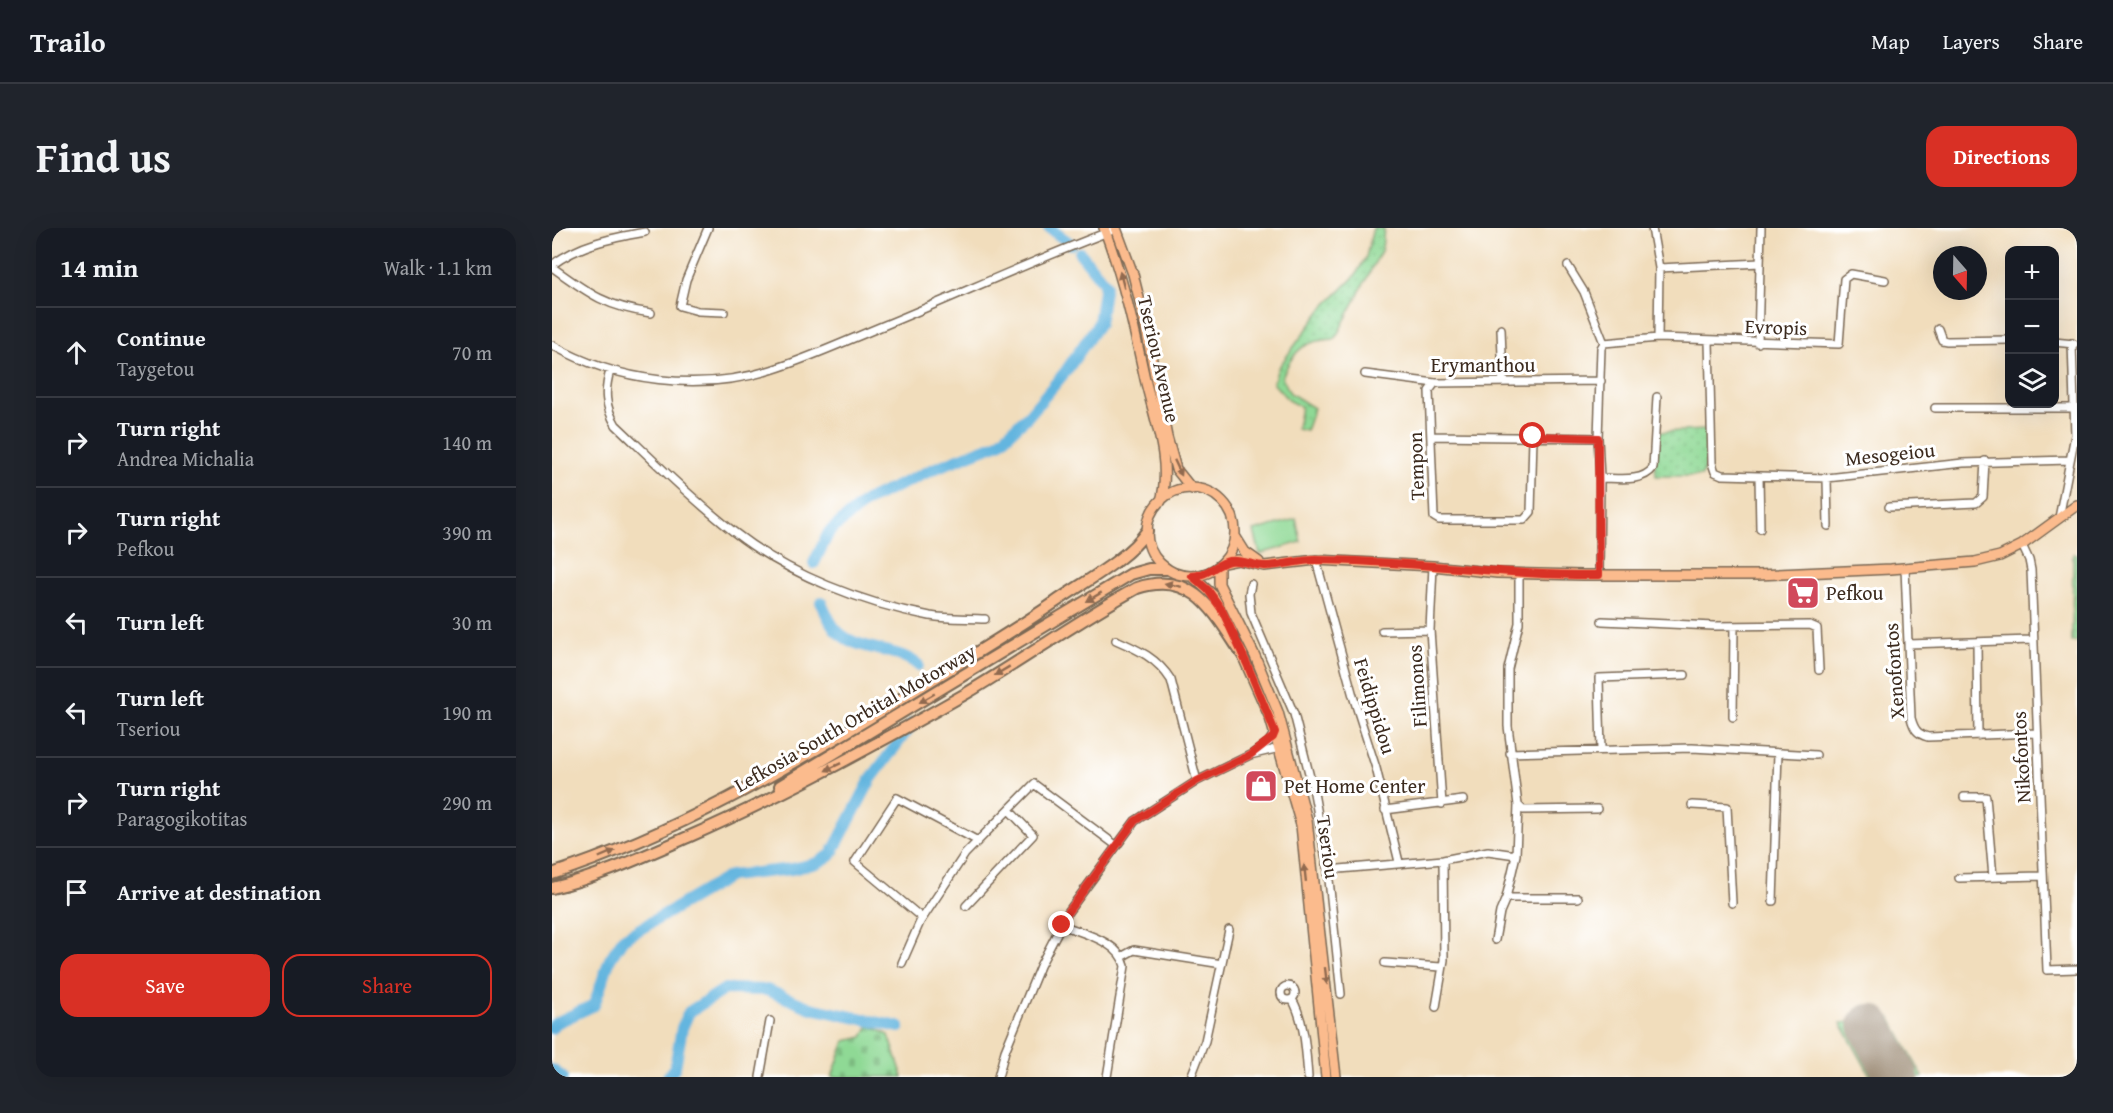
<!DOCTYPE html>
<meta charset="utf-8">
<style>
body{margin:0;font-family:"Gentium Book Plus",serif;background:#20242c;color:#f1f3f6}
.controls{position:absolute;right:18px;top:18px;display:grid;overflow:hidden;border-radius:12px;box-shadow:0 6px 24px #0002}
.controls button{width:54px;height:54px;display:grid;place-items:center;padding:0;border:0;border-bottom:2px solid #363941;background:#171b24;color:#f1f3f6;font:30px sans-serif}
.compass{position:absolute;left:1381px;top:18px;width:54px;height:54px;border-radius:50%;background:#171b24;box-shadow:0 6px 24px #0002;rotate:160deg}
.stop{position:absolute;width:18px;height:18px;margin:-14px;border:4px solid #d93025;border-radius:50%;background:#fff}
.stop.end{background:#d93025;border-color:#fff;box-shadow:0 2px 6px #0008}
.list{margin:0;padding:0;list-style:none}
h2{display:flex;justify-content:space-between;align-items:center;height:78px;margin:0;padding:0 24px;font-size:26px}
h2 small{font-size:20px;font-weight:400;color:#9ea1a6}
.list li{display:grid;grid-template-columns:39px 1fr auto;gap:18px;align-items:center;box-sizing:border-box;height:90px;padding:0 24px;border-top:2px solid #363941}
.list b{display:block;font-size:22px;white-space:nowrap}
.list p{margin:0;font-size:20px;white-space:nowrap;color:#9ea1a6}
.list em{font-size:20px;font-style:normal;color:#9ea1a6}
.actions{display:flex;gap:12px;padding:18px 24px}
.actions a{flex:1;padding:14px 0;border:2px solid #d93025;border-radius:18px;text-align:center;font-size:21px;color:#d93025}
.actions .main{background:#d93025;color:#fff}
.icon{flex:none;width:33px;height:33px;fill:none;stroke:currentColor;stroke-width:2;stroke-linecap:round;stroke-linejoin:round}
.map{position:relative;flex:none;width:1525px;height:849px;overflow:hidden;border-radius:18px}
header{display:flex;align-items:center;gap:36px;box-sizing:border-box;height:84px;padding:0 30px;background:#171b24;border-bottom:2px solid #363941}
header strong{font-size:28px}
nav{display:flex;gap:33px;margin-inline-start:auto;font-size:21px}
.intro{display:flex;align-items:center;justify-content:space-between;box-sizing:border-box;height:144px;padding:0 36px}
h1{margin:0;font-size:42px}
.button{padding:15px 27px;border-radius:18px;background:#d93025;color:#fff;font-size:21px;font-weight:700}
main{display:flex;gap:36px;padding:0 36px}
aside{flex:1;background:#171b24;border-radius:18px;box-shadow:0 6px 24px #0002}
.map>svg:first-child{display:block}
</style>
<header>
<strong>Trailo</strong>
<nav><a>Map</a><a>Layers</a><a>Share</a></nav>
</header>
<div class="intro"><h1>Find us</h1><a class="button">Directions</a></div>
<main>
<aside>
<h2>14 min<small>Walk · 1.1 km</small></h2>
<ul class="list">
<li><svg class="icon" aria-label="ahead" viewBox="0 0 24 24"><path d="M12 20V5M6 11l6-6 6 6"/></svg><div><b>Continue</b><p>Taygetou</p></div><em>70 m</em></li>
<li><svg class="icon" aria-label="right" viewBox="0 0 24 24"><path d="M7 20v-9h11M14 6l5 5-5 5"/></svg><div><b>Turn right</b><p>Andrea Michalia</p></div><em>140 m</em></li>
<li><svg class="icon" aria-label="right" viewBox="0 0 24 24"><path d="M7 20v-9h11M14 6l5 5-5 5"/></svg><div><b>Turn right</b><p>Pefkou</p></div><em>390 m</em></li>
<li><svg class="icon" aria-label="left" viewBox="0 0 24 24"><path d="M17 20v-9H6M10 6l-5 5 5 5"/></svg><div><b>Turn left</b></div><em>30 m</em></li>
<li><svg class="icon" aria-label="left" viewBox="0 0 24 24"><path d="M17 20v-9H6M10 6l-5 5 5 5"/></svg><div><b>Turn left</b><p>Tseriou</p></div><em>190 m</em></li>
<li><svg class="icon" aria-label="right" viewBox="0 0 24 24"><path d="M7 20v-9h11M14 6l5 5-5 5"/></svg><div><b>Turn right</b><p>Paragogikotitas</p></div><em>290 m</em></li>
<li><svg class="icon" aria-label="arrive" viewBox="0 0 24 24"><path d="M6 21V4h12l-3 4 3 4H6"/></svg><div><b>Arrive at destination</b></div></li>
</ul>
<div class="actions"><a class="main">Save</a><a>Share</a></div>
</aside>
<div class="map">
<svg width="1525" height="849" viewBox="0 0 1525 849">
<defs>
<pattern id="grass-dots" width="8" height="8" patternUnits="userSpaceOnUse" patternTransform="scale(1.5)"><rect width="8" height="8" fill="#8fd995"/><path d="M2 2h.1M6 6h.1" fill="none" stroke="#7cba80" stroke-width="1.8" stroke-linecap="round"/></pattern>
<pattern id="cemetery-stones" width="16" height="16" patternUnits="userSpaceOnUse" patternTransform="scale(1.5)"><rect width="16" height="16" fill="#8fd995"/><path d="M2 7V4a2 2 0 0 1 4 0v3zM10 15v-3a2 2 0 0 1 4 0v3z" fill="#7cba80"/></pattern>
</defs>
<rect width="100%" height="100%" fill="#fff"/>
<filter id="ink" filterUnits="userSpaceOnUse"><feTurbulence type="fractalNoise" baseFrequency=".0167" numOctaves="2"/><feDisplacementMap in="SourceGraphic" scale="12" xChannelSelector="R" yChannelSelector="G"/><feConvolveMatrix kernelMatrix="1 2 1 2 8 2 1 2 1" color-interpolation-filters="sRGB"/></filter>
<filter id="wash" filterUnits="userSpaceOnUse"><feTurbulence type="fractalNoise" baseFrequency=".008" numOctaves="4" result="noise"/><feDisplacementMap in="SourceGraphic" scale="24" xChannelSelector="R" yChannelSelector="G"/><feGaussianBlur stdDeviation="1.35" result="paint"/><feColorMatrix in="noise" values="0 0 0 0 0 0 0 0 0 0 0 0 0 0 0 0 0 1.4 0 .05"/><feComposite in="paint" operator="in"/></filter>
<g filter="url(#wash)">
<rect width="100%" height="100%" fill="#f1ddbc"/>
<path fill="url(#grass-dots)" stroke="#65825a" stroke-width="1.5" d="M821,0H832L830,21L783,111C753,112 742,121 730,149L738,165L762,180L754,203L745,201L749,179L737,173L721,155L726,140L769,82L803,48L814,29Z
M1155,202L1154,235L1150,248H1104L1103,236L1107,204Z
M1521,326H1525V414H1520Z
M1338,789L1371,849H1358L1326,792L1302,796L1331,849H1319L1289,795Z"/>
<path fill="url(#cemetery-stones)" stroke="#65825a" stroke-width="1.5" d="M317,797L337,807L351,849H280L293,813L311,809Z"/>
<path fill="#8fd995" stroke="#65825a" stroke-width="1.5" d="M744,291L749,314L708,326L702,303Z"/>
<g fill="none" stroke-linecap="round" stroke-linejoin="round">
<path stroke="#63b5df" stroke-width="12" d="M497,0L519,16
M262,335L277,304L314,273L386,239L447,215L477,187L514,143L547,95L553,56L528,25
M269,374C273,383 278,396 285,403C305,424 343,418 366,437
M0,800L4,795L42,777L58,731L71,711L178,648L240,641L265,635L279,627L319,551L360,496
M0,842L10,849
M116,849L123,839L130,800L137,784L173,761L215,762L259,780L347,799"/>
<path stroke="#96846d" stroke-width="44" d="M1318,798L1345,849"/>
</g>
</g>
<g filter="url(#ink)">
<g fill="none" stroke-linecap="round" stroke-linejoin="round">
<g stroke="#7b6955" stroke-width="10">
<path id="minor" d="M156,0L134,52L128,78L146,83L172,84
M1100,0L1107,40L1106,110
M0,37C28,16 60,10 93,4
M1016,38L1032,64L1052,115L1049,120L1046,210L1048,250L1047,347
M0,39C36,65 54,79 99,85
M1107,40L1208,35
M949,101L951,154
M1386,101L1390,112L1395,113L1458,112
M1157,113L1160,235L1163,244L1170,247L1275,250L1411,235L1518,232
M1502,114L1522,116
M1052,115L1106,110L1287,116L1292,51L1299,46L1333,52
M1206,115L1209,0
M0,117C65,154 147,164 219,142C258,130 296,112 333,97C411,65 486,30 564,1
M58,143C52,163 53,179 64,197C102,233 140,271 182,304C237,347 310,375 378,388C396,391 415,390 433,391
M813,146L883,155L1049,153
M883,155L877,163L882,289L887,292H972L979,284L981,209
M1383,180H1522
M881,208L1046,210
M1207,248L1208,301
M1048,250C1065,250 1090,255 1101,240L1105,169
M1275,250L1276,298
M1337,279L1424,275L1431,269L1433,233
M1507,290L1523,207L1520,115
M1470,317L1477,332L1479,342L1495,742L1525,741
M764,332L801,468L824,540L847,634
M881,338L878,402L890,576
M1353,340L1359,490C1362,501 1365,506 1376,509L1484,505
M699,356L697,366L699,385L742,486L762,565L776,642L789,766
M1050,393L1162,398L1258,397L1265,400L1267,442
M830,403L878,402
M564,412C587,422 605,430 619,452L645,553
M1425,414L1426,508
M1356,416L1480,412
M1181,489L1182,398
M1049,522L1047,450L1133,447
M958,525L1140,520L1264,527
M700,526L717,514L722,505
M1412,569H1434L1441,649
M966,577L971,582L1045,581
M1140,577L1175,579L1180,675
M833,582L911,572
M776,642L891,632L936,623L964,627
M1407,650L1491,648
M954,670H1026
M1221,673L1226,525
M414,678L481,607L457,582
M370,690L303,634L345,570L426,613
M510,697C532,706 567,713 573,738L555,849
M943,712L948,684L954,670L964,627L966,577L956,498V441L967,395V346
M571,728L582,722L670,736
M350,735L368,694L413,626L482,556L565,618
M833,735L889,739
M729 765a7 7 0 1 1 14 0a7 7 0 1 1-14 0Z
M740,771C753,793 754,824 756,849
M884,779L892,732L891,632
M208,849L218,793
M446,849L453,823L488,738L516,684L583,593L645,553L698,527L728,520
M639,849L653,813L677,702"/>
</g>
<g stroke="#7b6955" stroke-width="12">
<path id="major" d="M552,0C571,50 582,100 593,151C602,190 620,234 609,273
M564,0L581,46L591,86L615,209L624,241L640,261
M595 304a44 44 0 1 1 88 0a44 44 0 1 1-88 0Z
M683,308L693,324L707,334
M671,335L686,332L712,338L764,332L881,338L945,345L1031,347H1205L1339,341L1423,334L1448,328L1470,317L1525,277
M667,338V356L703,428L726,484L755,592L784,849
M640,348L661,367L680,404
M687,420L718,490L749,597L774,849"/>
</g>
<g stroke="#7b6955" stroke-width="14">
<path id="highway" d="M228,558L579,346L597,341H614
M0,646C123,606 234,541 344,474C397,441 451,410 502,375C530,355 575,332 595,303
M0,660C47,649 92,628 136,609C232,567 324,517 415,465C472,431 527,392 585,360C642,341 663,386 690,426"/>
</g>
<use href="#minor" stroke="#fff" stroke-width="7"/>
<use href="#major" stroke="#fbbb8d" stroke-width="9"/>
<use href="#highway" stroke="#fbbb8d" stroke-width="10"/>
</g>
<defs><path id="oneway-solid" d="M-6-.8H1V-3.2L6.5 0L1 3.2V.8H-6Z" transform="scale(1.5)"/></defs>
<g fill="#916b50">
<use href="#oneway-solid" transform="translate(570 52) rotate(-105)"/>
<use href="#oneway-solid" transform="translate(626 240) rotate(65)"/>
<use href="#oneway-solid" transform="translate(621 357) rotate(-168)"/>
<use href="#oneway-solid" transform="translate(542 369) rotate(149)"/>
<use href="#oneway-solid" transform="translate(450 443) rotate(149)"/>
<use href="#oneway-solid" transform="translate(375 470) rotate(150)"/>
<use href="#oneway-solid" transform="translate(281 539) rotate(154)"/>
<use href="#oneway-solid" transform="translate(55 626) rotate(-23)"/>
<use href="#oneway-solid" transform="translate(753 645) rotate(-96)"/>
<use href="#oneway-solid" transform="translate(774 748) rotate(83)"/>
</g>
</g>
<g fill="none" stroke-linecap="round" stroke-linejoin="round" filter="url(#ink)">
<path stroke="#d93025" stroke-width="8" d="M510,697L516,684L583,593L645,553L698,527L721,509L723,504L695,436L670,382L656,362L640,348C655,348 664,336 677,333C690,331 701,338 713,338C730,338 746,332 763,332C858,332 952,348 1047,347L1046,210L981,208"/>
</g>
<defs>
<g id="supermarket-square" transform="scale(1.725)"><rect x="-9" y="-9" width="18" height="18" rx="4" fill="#d1495b" stroke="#fff"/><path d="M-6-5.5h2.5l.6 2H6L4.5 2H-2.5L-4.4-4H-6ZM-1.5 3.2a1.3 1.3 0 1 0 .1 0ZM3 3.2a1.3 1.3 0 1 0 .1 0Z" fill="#fff"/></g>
<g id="shop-square" transform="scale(1.725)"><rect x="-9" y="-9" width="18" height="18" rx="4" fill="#d1495b" stroke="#fff"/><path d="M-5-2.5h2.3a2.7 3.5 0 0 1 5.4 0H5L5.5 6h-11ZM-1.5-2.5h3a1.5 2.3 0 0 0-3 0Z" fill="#fff"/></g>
</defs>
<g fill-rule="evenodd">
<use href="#supermarket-square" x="1251" y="365"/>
<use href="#shop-square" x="709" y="558"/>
</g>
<g text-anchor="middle" stroke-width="6" stroke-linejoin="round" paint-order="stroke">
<g font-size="20" fill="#3b2a1e" stroke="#fff">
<text transform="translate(1224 99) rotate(2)" y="7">Evropis</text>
<text transform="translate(607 131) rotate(77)" y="7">Tseriou Avenue</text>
<text x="931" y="144">Erymanthou</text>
<text transform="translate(1338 226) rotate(-6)" y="7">Mesogeiou</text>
<text transform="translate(864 238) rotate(-92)" y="7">Tempon</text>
<text transform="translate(1342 443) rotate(-94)" y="7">Xenofontos</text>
<text transform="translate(865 458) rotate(-94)" y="7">Filimonos</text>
<text transform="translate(823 478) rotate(73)" y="7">Feidippidou</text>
<text transform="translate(303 490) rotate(-30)" y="7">Lefkosia South Orbital Motorway</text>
<text transform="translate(1469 529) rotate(-93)" y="7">Nikofontos</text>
<text transform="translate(776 619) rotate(82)" y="7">Tseriou</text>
</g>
<g font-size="20" fill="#3b2a1e" stroke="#fff" text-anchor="start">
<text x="1274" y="372">Pefkou</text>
<text x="732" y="565">Pet Home Center</text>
</g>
</g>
</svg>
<div class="controls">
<button>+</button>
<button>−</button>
<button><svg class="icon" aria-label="layers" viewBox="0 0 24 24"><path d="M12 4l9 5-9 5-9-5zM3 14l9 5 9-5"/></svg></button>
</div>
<svg class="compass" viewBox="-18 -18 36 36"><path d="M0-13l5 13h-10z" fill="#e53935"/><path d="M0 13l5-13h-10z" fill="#9ea1a6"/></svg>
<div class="stop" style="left:981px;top:208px"></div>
<div class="stop end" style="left:510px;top:697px"></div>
</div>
</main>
